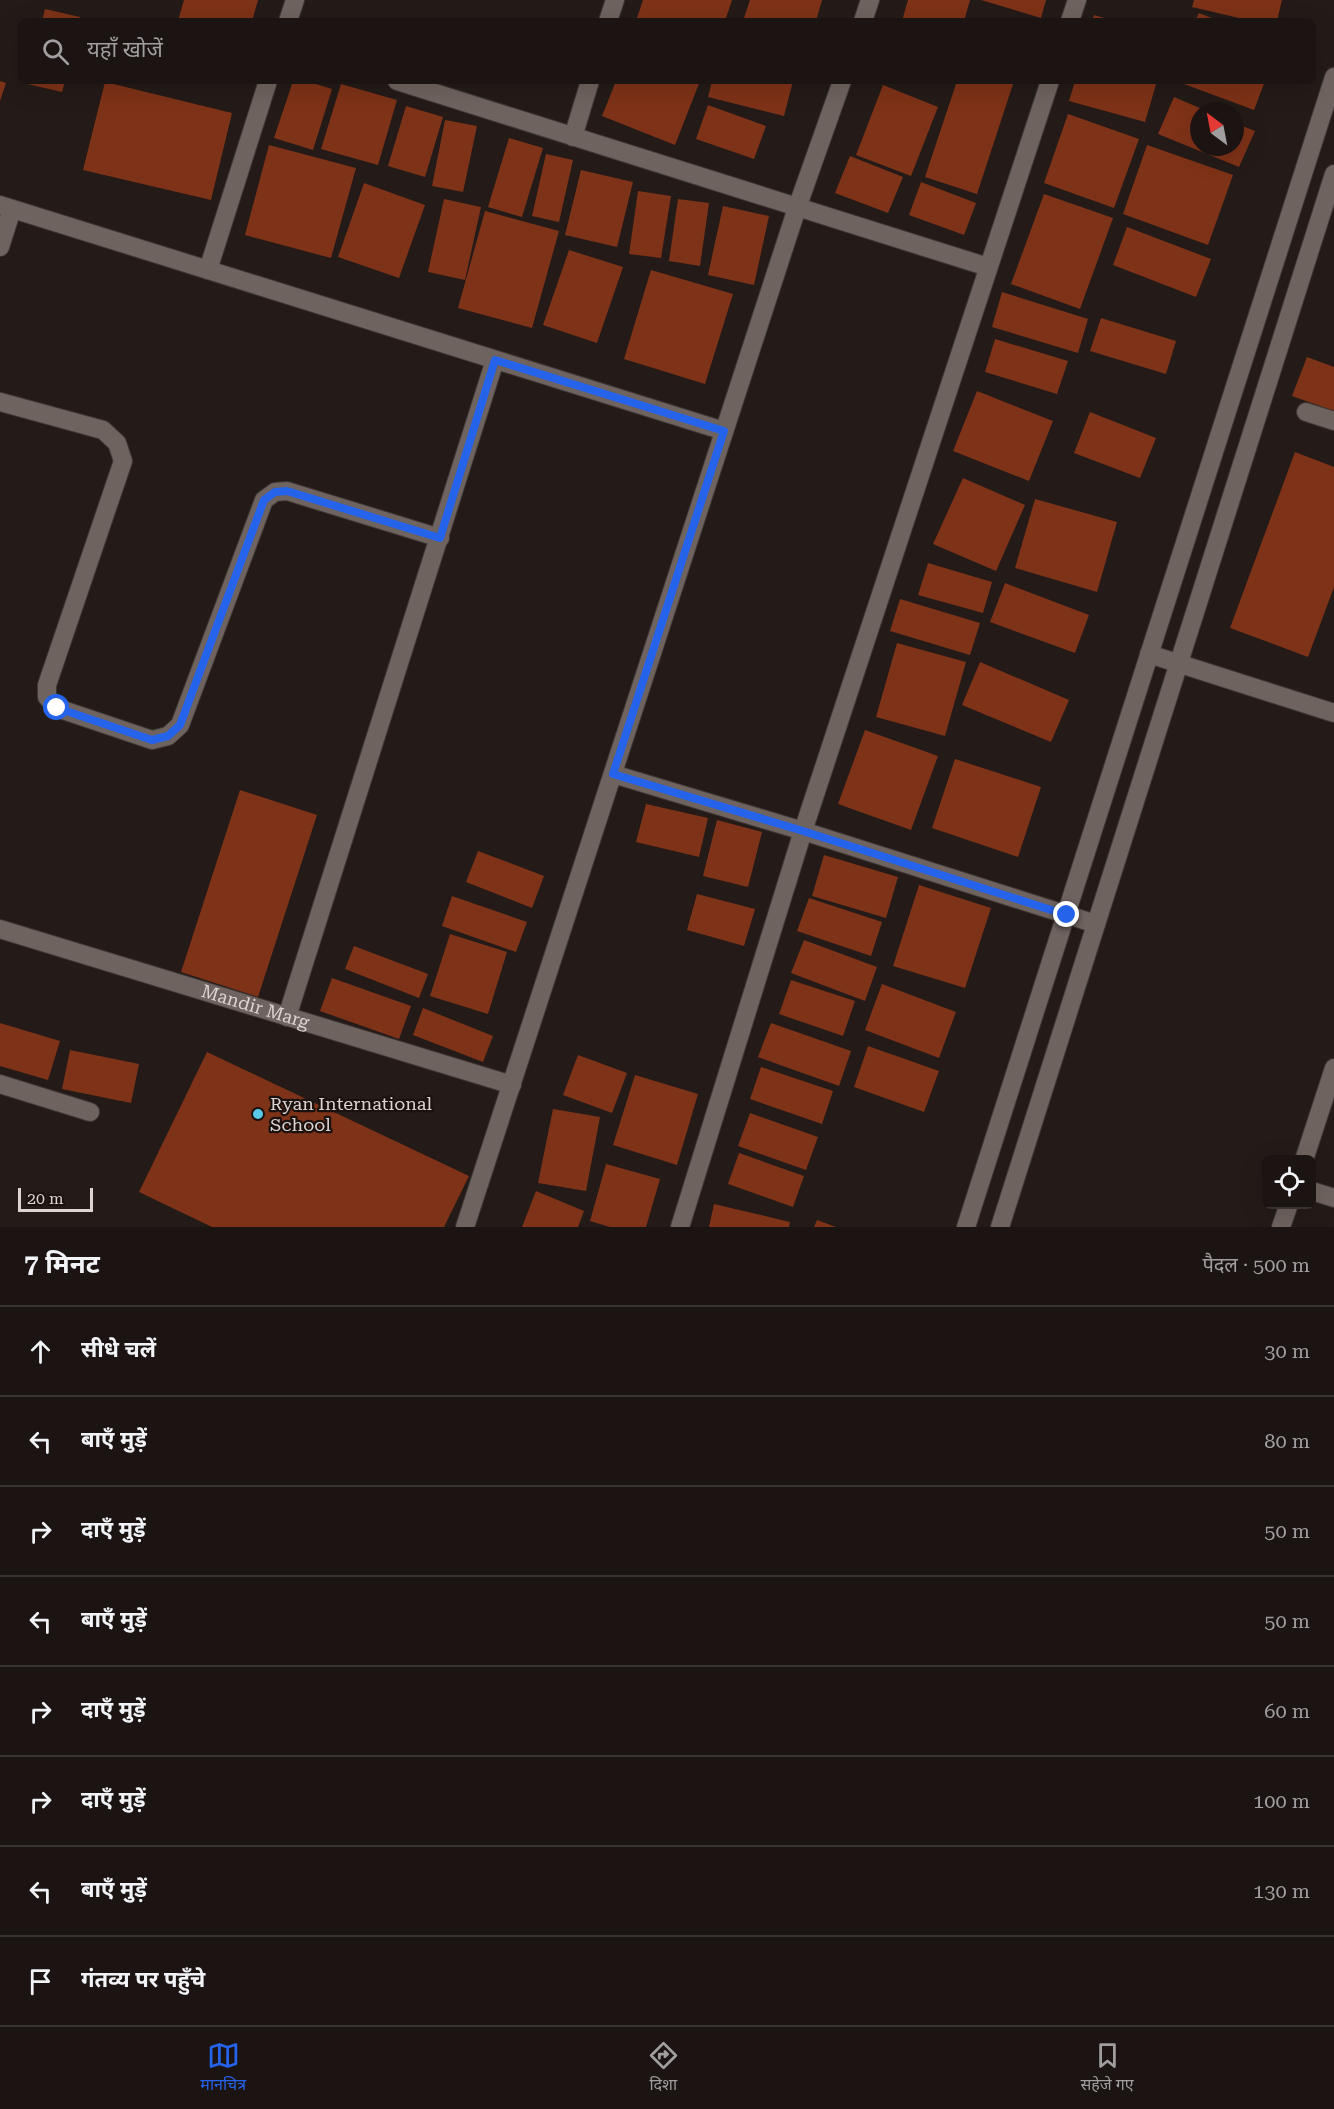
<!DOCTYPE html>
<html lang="hi">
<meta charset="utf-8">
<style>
body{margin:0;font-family:"Roboto Serif","Noto Sans Devanagari",serif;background:#282120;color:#f1f3f6}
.controls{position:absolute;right:18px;bottom:18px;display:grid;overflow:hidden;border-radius:9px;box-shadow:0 6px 24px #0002}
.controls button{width:54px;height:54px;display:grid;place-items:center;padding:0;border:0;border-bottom:2px solid #393332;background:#1b1412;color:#f1f3f6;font:30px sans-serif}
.compass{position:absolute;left:1190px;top:102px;width:54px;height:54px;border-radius:50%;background:#1b1412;box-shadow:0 6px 24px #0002;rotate:328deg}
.scale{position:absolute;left:18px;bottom:15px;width:75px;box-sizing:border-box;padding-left:6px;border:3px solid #dcd5d2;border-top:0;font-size:16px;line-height:21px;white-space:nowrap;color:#dcd5d2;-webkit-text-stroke:4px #1b120f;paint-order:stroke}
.stop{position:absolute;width:18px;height:18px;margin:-14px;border:4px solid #2563eb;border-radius:50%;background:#fff}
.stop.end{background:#2563eb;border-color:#fff;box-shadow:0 2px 6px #0008}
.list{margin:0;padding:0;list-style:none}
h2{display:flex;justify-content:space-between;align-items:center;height:78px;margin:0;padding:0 24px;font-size:26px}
h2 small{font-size:20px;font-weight:400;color:#a09e9f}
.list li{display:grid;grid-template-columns:39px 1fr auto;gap:18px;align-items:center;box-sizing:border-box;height:90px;padding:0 24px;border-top:2px solid #393332}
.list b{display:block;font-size:22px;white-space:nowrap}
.list em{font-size:20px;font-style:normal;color:#a09e9f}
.icon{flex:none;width:33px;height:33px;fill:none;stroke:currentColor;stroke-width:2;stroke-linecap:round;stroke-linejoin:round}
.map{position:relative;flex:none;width:1334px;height:1227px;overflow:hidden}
.search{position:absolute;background:#1b1412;box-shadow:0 6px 24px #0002;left:18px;right:18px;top:18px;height:66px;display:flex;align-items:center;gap:15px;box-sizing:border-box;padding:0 21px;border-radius:9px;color:#a09e9f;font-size:22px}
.sheet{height:798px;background:#1b1412}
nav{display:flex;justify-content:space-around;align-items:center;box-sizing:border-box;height:84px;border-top:2px solid #393332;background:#1b1412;font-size:16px;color:#a09e9f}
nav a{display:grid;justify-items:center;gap:3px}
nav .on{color:#2563eb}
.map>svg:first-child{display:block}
</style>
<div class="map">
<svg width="1334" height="1227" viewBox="0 0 1334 1227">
<rect width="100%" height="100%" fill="#241b18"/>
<path fill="#7e3217" d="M184,0H258L252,21H178Z
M643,0H732L725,21H636Z
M750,0H822L816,21H743Z
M908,0H970L964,21H902Z
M981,0H1046L1041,18Z
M1194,0H1282L1277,21H1252L1192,7Z
M45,9L80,17L79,21H42Z
M1199,13L1219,21H1195Z
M1094,15L1111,20V21H1092Z
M0,81L6,83L0,101Z
M28,81H65L62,92L27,84Z
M293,81H306L332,89L313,150L274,138Z
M616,81H700L675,145L602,116Z
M712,81H793L784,116L708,97Z
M957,81H1014L977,194L925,177Z
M1075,81H1157L1145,122L1069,101Z
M1176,81H1265L1254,110Z
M105,82L232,113L211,200L83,170Z
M341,84L397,100L378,165L321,149Z
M883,85L938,107L911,176L856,155Z
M1174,97L1207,111H1199V147H1235V123L1255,131L1239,167L1158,134Z
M708,105L766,126L754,159L696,139Z
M406,106L443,117L425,177L388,166Z
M1068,114L1139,139L1114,208L1044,183Z
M445,120L477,126L463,192L432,186Z
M509,138L543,148L522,217L488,207Z
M269,145L356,168L331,258L245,235Z
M1147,145L1233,175L1208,245L1123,214Z
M546,154L573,160L559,222L532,216Z
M850,156L903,177L888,213L835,193Z
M581,170L633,182L617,247L565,235Z
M921,182L976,203L964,235L909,215Z
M364,183L425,205L399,278L338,257Z
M638,191L671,196L661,258L629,254Z
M1044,194L1113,218L1080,309L1011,284Z
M444,199L481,207L465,280L428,272Z
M678,199L709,203L700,266L669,261Z
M723,206L769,216L754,285L708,275Z
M485,211L559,231L532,328L458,308Z
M1127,227L1211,259L1196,297L1113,265Z
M569,250L623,267L597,343L543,325Z
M651,270L733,294L705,384L624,359Z
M1002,292L1088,319L1078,353L992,327Z
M1101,318L1176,341L1166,374L1090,351Z
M995,339L1068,361L1057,394L985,372Z
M1307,357L1334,367V411L1292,396Z
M977,391L1053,421L1029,481L953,451Z
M1090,412L1156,438L1140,478L1074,453Z
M1295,452L1334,467V587L1308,657L1230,628Z
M963,478L1025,505L996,571L933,544Z
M1035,499L1117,522L1097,592L1015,568Z
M928,563L992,582L983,613L918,595Z
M1005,583L1089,615L1075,653L990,622Z
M900,599L980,623L970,655L890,631Z
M897,643L966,662L945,736L876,717Z
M980,662L1069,700L1051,742L962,705Z
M865,730L938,756L911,830L838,804Z
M955,759L1041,787L1018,857L932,828Z
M240,790L317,815L258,997L181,972Z
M646,804L708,818L699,857L636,842Z
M717,820L762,832L748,887L703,876Z
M478,851L544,876L532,908L466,882Z
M824,855L898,877L886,918L812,896Z
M919,885L991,908L965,988L893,966Z
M697,894L755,909L744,946L687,930Z
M452,896L527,922L516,952L442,926Z
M809,898L882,922L871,956L797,931Z
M450,934L507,952L488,1014L430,996Z
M804,940L877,967L865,1001L791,973Z
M354,946L428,974L419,998L345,969Z
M332,978L411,1006L399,1039L320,1011Z
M791,980L855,1001L843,1036L779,1014Z
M882,984L956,1012L939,1058L865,1030Z
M423,1008L493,1036L483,1062L413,1035Z
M0,1023L60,1041L48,1080L0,1066Z
M771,1023L851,1051L839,1086L758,1057Z
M868,1046L939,1071L924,1112L854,1087Z
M70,1050L139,1064L131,1103L62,1089Z
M207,1052L469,1176L444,1227H212L139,1192Z
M578,1055L627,1073L612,1113L563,1095Z
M761,1067L833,1091L822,1124L750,1099Z
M635,1075L698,1094L677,1165L613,1145Z
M553,1109L600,1117L586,1191L538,1183Z
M750,1113L818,1137L806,1170L738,1146Z
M739,1153L804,1176L793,1207L728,1184Z
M606,1164L660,1179L646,1227H610L590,1221Z
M536,1191L584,1211L578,1227H522Z
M714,1204L790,1222L789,1227H709Z
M817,1220L836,1227H814Z"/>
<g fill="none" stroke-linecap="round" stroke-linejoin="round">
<g stroke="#3f3835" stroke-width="20">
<g id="minor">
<path d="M288,21L295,0"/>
<path d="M608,21L615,0"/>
<path d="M863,21L870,0"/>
<path d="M1070,21L1077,0"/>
<path d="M397,81L988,267"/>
<path d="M573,137L590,81"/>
<path d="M0,205L724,431"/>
<path d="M0,247L12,209"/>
<path d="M208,270L268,81"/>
<path d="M0,402L103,430L117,443L123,461L47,685V697L57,708L152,740L168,736L180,725L264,500L275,492L287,491L440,538"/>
<path d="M1306,412L1334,421"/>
<path d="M1149,654L1334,713"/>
<path d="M613,774L803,831L1096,924"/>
<path id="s1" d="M0,929L512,1085"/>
<path d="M287,1017L495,360"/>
<path d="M0,1084L90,1112"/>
<path d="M1304,1160L1334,1068"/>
<path d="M1312,1191L1334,1198"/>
<path d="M465,1227L797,208L842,81"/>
<path d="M680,1227L803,831L1050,81"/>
<path d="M966,1227L1334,77"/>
<path d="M1000,1227L1334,174"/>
<path d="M1281,1227L1289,1204"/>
</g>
</g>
<use href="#minor" stroke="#6f635f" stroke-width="18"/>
</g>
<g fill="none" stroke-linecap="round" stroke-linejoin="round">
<path stroke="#2563eb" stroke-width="8" d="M57,708L152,740L168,736L180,725L264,500L275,492L287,491L440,538L495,360L724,431L613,774L803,831L1067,915"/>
</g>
<circle fill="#5bc8e6" stroke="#1b120f" stroke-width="2" cx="258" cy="1114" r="6"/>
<g text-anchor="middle" stroke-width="4.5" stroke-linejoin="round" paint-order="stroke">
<g font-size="18" fill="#dcd5d2" stroke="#1b120f">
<text dy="6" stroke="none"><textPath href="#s1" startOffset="267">Mandir Marg</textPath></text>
</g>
<g font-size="18" fill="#dcd5d2" stroke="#1b120f" text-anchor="start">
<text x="270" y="1110">Ryan International<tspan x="270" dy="21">School</tspan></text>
</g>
</g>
</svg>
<div class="controls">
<button><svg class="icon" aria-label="locate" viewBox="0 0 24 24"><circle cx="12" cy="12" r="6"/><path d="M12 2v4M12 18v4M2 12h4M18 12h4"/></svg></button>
</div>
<svg class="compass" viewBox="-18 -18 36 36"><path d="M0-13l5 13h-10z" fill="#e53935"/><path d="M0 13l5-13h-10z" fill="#a09e9f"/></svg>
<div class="scale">20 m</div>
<div class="stop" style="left:57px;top:708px"></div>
<div class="stop end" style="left:1067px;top:915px"></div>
<div class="search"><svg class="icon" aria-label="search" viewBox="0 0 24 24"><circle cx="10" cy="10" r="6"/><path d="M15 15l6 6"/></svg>यहाँ खोजें</div>
</div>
<section class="sheet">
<h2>7 मिनट<small>पैदल · 500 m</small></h2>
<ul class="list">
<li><svg class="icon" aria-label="ahead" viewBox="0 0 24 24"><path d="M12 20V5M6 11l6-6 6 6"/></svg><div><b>सीधे चलें</b></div><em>30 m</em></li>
<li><svg class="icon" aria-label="left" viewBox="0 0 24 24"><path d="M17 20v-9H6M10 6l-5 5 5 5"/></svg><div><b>बाएँ मुड़ें</b></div><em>80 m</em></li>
<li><svg class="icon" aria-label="right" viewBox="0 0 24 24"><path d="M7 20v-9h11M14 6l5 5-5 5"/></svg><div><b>दाएँ मुड़ें</b></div><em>50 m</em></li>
<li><svg class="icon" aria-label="left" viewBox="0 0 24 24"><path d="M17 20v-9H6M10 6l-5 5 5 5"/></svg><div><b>बाएँ मुड़ें</b></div><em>50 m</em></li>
<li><svg class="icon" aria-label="right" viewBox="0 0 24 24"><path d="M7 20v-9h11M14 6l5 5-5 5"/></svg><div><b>दाएँ मुड़ें</b></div><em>60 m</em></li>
<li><svg class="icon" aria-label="right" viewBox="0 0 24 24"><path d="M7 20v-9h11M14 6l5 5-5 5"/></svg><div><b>दाएँ मुड़ें</b></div><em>100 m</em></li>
<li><svg class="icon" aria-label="left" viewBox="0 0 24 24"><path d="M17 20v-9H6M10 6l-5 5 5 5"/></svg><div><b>बाएँ मुड़ें</b></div><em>130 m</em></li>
<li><svg class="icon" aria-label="arrive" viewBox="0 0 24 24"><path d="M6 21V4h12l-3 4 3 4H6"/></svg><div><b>गंतव्य पर पहुँचे</b></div></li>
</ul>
</section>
<nav>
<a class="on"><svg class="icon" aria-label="map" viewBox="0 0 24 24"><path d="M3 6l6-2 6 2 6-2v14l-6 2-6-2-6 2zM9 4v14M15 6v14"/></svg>मानचित्र</a>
<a><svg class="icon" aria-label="directions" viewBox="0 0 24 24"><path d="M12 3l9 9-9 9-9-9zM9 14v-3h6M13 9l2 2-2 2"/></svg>दिशा</a>
<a><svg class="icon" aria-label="saved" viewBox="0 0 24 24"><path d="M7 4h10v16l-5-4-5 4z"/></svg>सहेजे गए</a>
</nav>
